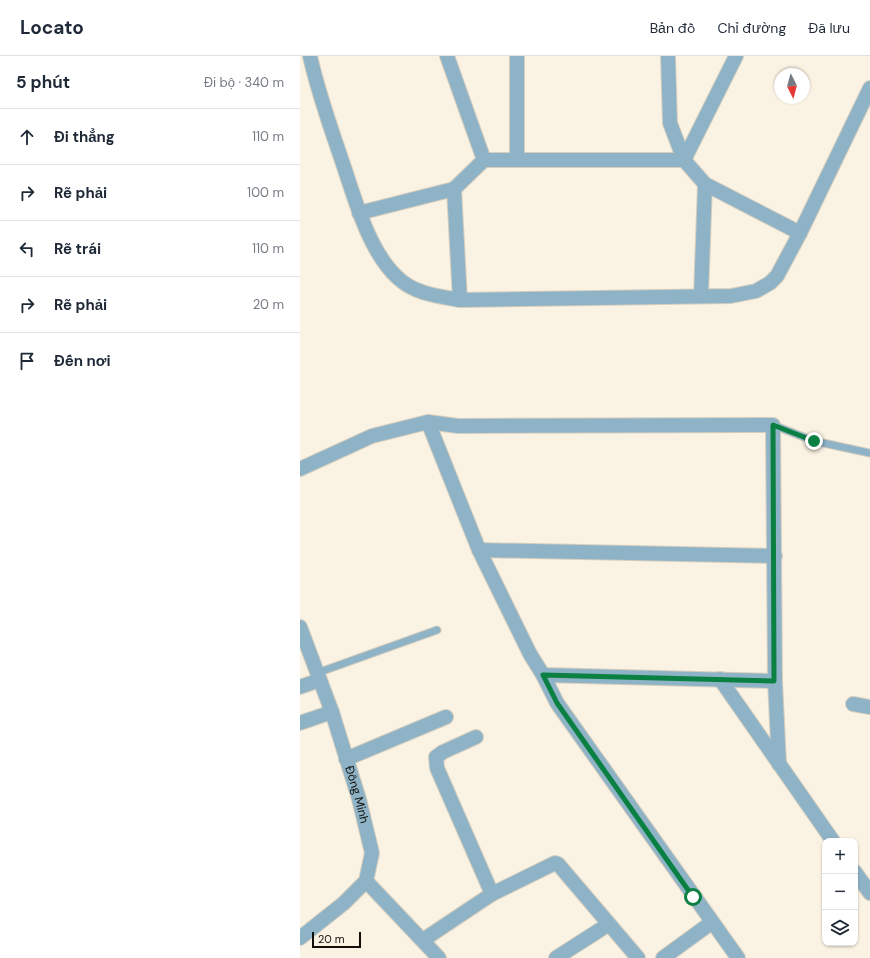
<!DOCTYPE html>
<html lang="vi">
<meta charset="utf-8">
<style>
body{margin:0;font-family:"DM Sans",sans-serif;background:#f6f6f7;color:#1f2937}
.controls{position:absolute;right:12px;bottom:12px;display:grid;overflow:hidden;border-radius:8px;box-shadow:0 1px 3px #0004}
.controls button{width:36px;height:36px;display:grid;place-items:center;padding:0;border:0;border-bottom:1px solid #e0e1e3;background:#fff;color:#1f2937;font:20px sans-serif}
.compass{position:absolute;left:474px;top:12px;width:36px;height:36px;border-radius:50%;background:#fff;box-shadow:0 1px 3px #0004;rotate:174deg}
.scale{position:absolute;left:12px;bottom:10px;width:49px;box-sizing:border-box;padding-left:4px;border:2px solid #120f0a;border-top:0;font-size:11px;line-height:14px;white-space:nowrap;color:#120f0a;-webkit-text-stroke:3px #faf2e2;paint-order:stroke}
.stop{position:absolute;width:12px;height:12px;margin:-9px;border:3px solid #0b8043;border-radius:50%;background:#fff}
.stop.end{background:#0b8043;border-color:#fff;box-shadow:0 1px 4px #0008}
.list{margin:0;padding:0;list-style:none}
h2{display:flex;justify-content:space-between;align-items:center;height:52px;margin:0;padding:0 16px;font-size:17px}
h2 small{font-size:13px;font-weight:400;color:#747a83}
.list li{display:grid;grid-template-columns:26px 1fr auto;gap:12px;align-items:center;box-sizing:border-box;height:56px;padding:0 16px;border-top:1px solid #e0e1e3}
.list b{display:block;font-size:15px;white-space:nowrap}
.list em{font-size:13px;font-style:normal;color:#747a83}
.icon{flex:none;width:22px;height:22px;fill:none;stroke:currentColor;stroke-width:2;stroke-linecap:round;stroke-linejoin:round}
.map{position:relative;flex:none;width:570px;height:902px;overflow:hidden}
header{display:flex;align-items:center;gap:24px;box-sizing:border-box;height:56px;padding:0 20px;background:#fff;border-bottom:1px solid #e0e1e3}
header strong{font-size:19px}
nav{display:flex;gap:22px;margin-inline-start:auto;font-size:14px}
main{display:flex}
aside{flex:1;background:#fff}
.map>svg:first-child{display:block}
</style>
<header>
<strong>Locato</strong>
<nav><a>Bản đồ</a><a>Chỉ đường</a><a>Đã lưu</a></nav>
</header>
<main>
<aside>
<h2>5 phút<small>Đi bộ · 340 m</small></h2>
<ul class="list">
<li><svg class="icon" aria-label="ahead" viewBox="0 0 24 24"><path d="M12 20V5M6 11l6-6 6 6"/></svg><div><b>Đi thẳng</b></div><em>110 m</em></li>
<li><svg class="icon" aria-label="right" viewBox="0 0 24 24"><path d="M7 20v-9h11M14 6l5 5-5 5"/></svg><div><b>Rẽ phải</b></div><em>100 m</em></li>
<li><svg class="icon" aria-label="left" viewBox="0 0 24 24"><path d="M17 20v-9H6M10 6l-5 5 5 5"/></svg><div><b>Rẽ trái</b></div><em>110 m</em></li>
<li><svg class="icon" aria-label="right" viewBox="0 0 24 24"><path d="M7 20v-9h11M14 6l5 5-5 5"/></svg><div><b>Rẽ phải</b></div><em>20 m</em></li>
<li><svg class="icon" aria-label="arrive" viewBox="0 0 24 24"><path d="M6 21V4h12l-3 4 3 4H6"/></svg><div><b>Đến nơi</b></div></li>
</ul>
</aside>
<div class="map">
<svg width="570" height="902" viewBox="0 0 570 902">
<rect width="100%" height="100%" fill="#faf2e2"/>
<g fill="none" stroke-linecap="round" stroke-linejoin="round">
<g stroke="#d5cebf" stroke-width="9">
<path id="service" d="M473,369L514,385L570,397
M17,617L137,574"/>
</g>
<g stroke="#d5cebf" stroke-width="16">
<g id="minor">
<path d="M10,0C18,37 31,72 43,108C55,143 69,196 98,222C115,238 137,240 160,244L431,240L456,235L470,227L477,220L500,177L570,32"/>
<path d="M147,0L184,104L154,133L160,244"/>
<path d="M217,0V104"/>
<path d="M368,0L370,67L384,104L405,128L500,177"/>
<path d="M184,104H384L436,0"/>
<path d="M59,157L154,133"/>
<path d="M401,240L405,128"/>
<path d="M128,366L179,494L230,598L243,619L257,647L438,902"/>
<path d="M0,413L72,380L128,366L158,370L473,369L475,625L479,708"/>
<path d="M179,494L475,500"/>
<path id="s1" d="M0,571L32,656L59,743L72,797L66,825L44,847L0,882"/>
<path d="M243,619L475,625"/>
<path d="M420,623L533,785"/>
<path d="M0,631L20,624"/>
<path d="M553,648L570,651"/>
<path d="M0,667L32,656"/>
<path d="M176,681L143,696L136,701L137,712L192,838"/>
<path d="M46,703L146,661"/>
<path d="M555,816L570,837"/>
<path d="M66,825L139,902"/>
<path d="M123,884L192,838L255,807L258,808L338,902"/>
<path d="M256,902L309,868"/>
<path d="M363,902L411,867"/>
</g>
</g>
<use href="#service" stroke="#8eb3c7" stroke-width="7"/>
<use href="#minor" stroke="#8eb3c7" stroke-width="14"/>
</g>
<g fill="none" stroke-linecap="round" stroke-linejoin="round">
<path stroke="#0b8043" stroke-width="5" d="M393,841L257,647L243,619L474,625L473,369L514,385"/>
</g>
<g text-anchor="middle" stroke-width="3" stroke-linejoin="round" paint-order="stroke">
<g font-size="12" fill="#120f0a" stroke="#faf2e2">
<text dy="4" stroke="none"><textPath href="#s1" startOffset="177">Đông Minh</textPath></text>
</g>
</g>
</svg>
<div class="controls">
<button>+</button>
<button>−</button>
<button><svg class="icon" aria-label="layers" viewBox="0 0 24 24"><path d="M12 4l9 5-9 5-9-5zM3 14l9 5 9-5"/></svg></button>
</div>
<svg class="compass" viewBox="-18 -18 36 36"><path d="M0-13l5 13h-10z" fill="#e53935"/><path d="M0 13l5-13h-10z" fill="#747a83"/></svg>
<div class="scale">20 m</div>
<div class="stop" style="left:393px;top:841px"></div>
<div class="stop end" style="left:514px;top:385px"></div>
</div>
</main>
